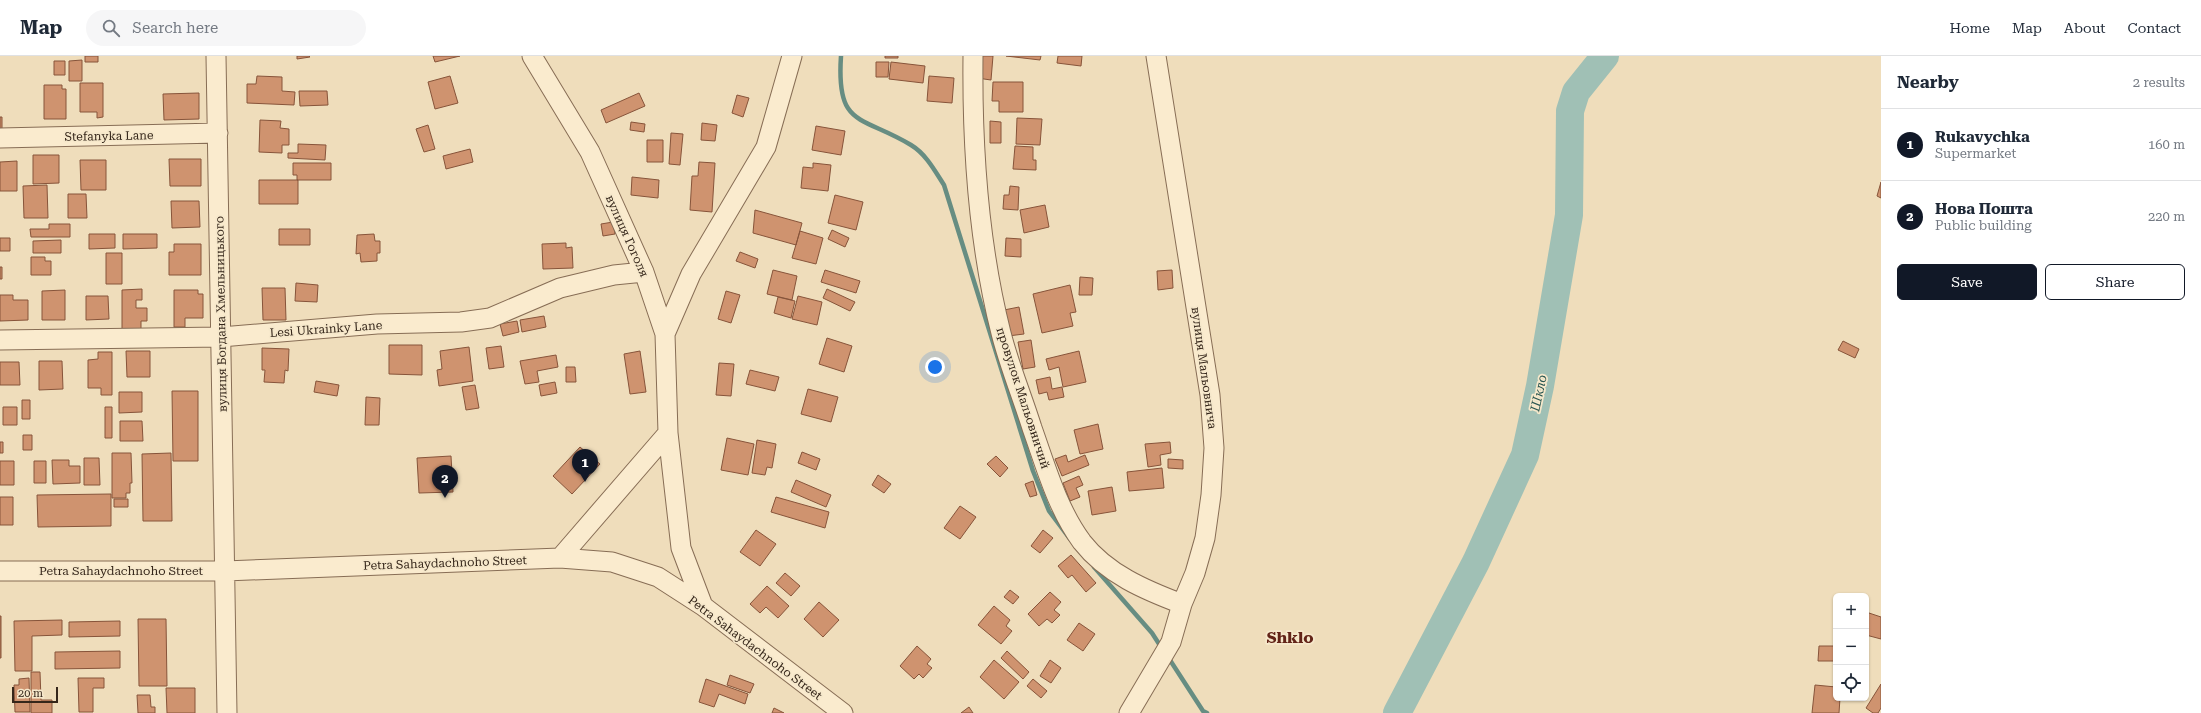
<!DOCTYPE html>
<meta charset="utf-8">
<style>
body{margin:0;font-family:"Roboto Serif",serif;background:#f6f6f7;color:#1f2937}
.controls{position:absolute;right:12px;bottom:12px;display:grid;overflow:hidden;border-radius:6px;box-shadow:0 1px 3px #0004}
.controls button{width:36px;height:36px;display:grid;place-items:center;padding:0;border:0;border-bottom:1px solid #e0e1e3;background:#fff;color:#1f2937;font:20px sans-serif}
.scale{position:absolute;left:12px;bottom:10px;width:46px;box-sizing:border-box;padding-left:4px;border:2px solid #35261a;border-top:0;font-size:11px;line-height:14px;white-space:nowrap;color:#35261a;-webkit-text-stroke:3px #f6e8cb;paint-order:stroke}
.you{position:absolute;left:935px;top:311px;width:14px;height:14px;margin:-10px;border:3px solid #fff;border-radius:50%;background:#1a73e8;box-shadow:0 0 0 6px #1a73e833}
.badge{display:grid;place-items:center;width:26px;height:26px;border-radius:50%;background:#111827;color:#fff;font-size:13px;font-weight:700}
.pin{position:absolute;translate:-50% -33px;filter:drop-shadow(0 1px 2px #0008)}
.pin::after{content:'';position:absolute;top:21px;width:14px;height:12px;background:inherit;clip-path:polygon(0 0,100% 0,50% 100%)}
.list{margin:0;padding:0;list-style:none}
h2{display:flex;justify-content:space-between;align-items:center;height:52px;margin:0;padding:0 16px;font-size:17px}
h2 small{font-size:13px;font-weight:400;color:#747a83}
.list li{display:grid;grid-template-columns:26px 1fr auto;gap:12px;align-items:center;box-sizing:border-box;height:72px;padding:0 16px;border-top:1px solid #e0e1e3}
.list b{display:block;font-size:15px;white-space:nowrap}
.list p{margin:0;font-size:13px;white-space:nowrap;color:#747a83}
.list em{font-size:13px;font-style:normal;color:#747a83}
.actions{display:flex;gap:8px;padding:12px 16px}
.actions a{flex:1;padding:9px 0;border:1px solid #111827;border-radius:6px;text-align:center;font-size:14px;color:#111827}
.actions .main{background:#111827;color:#fff}
.icon{flex:none;width:22px;height:22px;fill:none;stroke:currentColor;stroke-width:2;stroke-linecap:round;stroke-linejoin:round}
.map{position:relative;flex:none;width:1881px;height:657px;overflow:hidden}
header{display:flex;align-items:center;gap:24px;box-sizing:border-box;height:56px;padding:0 20px;background:#fff;border-bottom:1px solid #e0e1e3}
header strong{font-size:19px}
nav{display:flex;gap:22px;margin-inline-start:auto;font-size:14px}
.search{width:280px;height:36px;background:#f6f6f7;display:flex;align-items:center;gap:10px;box-sizing:border-box;padding:0 14px;border-radius:22px;color:#747a83;font-size:15px}
main{display:flex}
aside{flex:1;background:#fff}
.map>svg:first-child{display:block}
</style>
<header>
<strong>Map</strong>
<div class="search"><svg class="icon" aria-label="search" viewBox="0 0 24 24"><circle cx="10" cy="10" r="6"/><path d="M15 15l6 6"/></svg>Search here</div>
<nav><a>Home</a><a>Map</a><a>About</a><a>Contact</a></nav>
</header>
<main>
<div class="map">
<svg width="1881" height="657" viewBox="0 0 1881 657">
<rect width="100%" height="100%" fill="#efddbb"/>
<g fill="none" stroke-linecap="round" stroke-linejoin="round">
<path stroke="#678d82" stroke-width="4.5" d="M841,0C836,72 861,59 911,89C926,98 935,115 944,129L1033,415L1049,455L1070,483
M1094,511L1152,577L1161,591
M1168,601L1203,655L1207,657"/>
<path stroke="#a0c0b5" stroke-width="28" d="M1397,657L1476,506L1525,399L1540,330L1569,159L1570,55L1576,36L1605,0"/>
</g>
<path fill="#cf936f" stroke="#87543a" d="M85,0H98V6H85Z
M297,0H309L310,1L297,3Z
M433,0H460L435,6Z
M885,0H898V2H885Z
M980,0H993L991,24L977,22Z
M1006,0H1041L1040,4Z
M1058,0H1082L1081,10L1057,7Z
M82,4V25H69V5Z
M54,5H65V19H54Z
M876,6H889L888,21H876Z
M891,6L925,10L923,27L889,23Z
M257,20L282,21V35L295,36L294,49L247,47V28H256Z
M450,20L458,47L435,53L428,26Z
M929,20L954,22L952,47L927,45Z
M993,26H1023V56H999V45H992Z
M80,27H103V61L97,62V56H80Z
M44,29H62V33H66V63H44Z
M299,35H327L328,49L300,50Z
M199,37V63L164,64L163,38Z
M639,37L645,50L606,67L601,54Z
M737,39L749,42L743,61L732,57Z
M0,61H2V78H0Z
M1017,62L1042,63L1040,89L1016,88Z
M260,64L281,65L280,72L289,73V89H282V97L259,96Z
M990,65L1001,66V87H990Z
M631,66L645,68L644,76L630,74Z
M702,67L717,69L715,85L701,84Z
M428,69L435,93L424,96L416,73Z
M816,70L845,75L841,99L812,94Z
M671,77L683,78L680,109L669,108Z
M647,84H663V106H647Z
M298,88L326,89L325,104L288,102V97H298Z
M1015,90L1033,91V104H1036V114L1013,113Z
M470,93L473,106L446,113L443,100Z
M33,99H59V127L33,128Z
M169,103H201V130H170Z
M80,104H106V134H81Z
M17,105V135H0V106Z
M699,106L715,107L712,156L690,154L692,120H698Z
M293,107H331V124H297V119H293Z
M813,107L831,109L828,135L801,132L803,111L813,112Z
M632,121L659,124L658,142L631,139Z
M259,124H298V148H259Z
M1881,126V142L1877,140Z
M47,129L48,162H24L23,130Z
M1010,130L1019,131L1018,154L1003,153L1004,139H1009Z
M68,138H86L87,162H68Z
M835,139L863,146L856,174L828,167Z
M171,145H199L200,171L172,172Z
M1045,149L1049,171L1024,177L1020,154Z
M755,154L802,167L796,189L753,177Z
M613,166L615,178L603,180L601,168Z
M49,168H70V181H31L30,173H49Z
M279,173H310V189H279Z
M832,174L849,182L845,191L828,183Z
M800,175L823,182L816,208L792,202Z
M89,178H115V192L89,193Z
M123,178H157V192L123,193Z
M374,178L375,185H380V197H377V205L361,206L360,197L356,198L357,179Z
M0,182H10V195H0Z
M1006,182L1021,183V201L1005,200Z
M61,184V197H33V185Z
M566,187V192L572,191L573,212L543,213L542,188Z
M174,188H201V219H169V196H174Z
M740,196L758,203L755,212L736,205Z
M106,197H122V228H106Z
M31,201H45V205H51V219H31Z
M0,211H2V223H0Z
M773,214L797,220L792,244L767,238Z
M825,214L860,225L856,237L821,226Z
M1172,214L1173,232L1158,234L1157,215Z
M1080,221L1093,222L1092,239H1079Z
M296,227L318,229L317,246L295,245Z
M1070,229L1076,256L1070,257L1073,270L1042,277L1033,238Z
M262,232H285L286,264H263Z
M142,233V244H136V252H147V265H141V273H122V234Z
M827,233L855,246L850,255L823,242Z
M65,234V264H42V235Z
M174,234H198V238H203V262H185V271H174Z
M726,235L740,239L731,267L718,263Z
M0,239H13V244H28V264L0,265Z
M86,240H108L109,263L86,264Z
M798,240L822,246L817,269L792,263Z
M778,241L795,245L791,262L774,257Z
M1019,251L1024,278L1008,280L1004,254Z
M544,260L546,271L522,276L520,264Z
M517,265L519,276L503,280L500,268Z
M827,282L852,290L844,316L819,308Z
M1031,284L1035,311L1023,313L1018,286Z
M1843,285L1859,293L1855,302L1838,294Z
M389,289H422V319L389,318Z
M501,290L504,311L489,313L486,292Z
M469,291L473,325L439,330L437,314L442,313L440,295Z
M262,292L289,293L288,315L285,314L284,327L264,326L265,314H262Z
M126,295H150V321H127Z
M640,295L646,336L630,338L624,298Z
M1079,295L1086,326L1063,331L1059,311L1049,314L1046,303Z
M98,296H112V339H101V332H88V304L98,303Z
M556,299L558,311L537,315L539,326L525,328L520,305Z
M39,305H62L63,333L39,334Z
M0,306H19L20,329H0Z
M719,307L734,308L731,340L716,339Z
M566,311H575L576,326H566Z
M750,314L779,321L775,335L746,328Z
M1050,321L1052,333L1062,331L1064,341L1049,344L1047,336L1039,338L1036,324Z
M316,325L339,329L337,340L314,336Z
M555,326L557,337L541,340L539,329Z
M475,329L479,352L466,354L462,331Z
M808,333L838,341L831,366L801,358Z
M172,335H198V405H173Z
M119,336H142V356L119,357Z
M366,341L380,342L379,369H365Z
M22,344H30V363H22Z
M3,351H17V369H3Z
M105,351H112V382H105Z
M120,365H142L143,385H120Z
M1098,368L1103,393L1080,398L1074,374Z
M23,379H32V394H23Z
M727,382L754,388L748,419L721,414Z
M757,384L776,388L772,412L767,411L765,419L752,417Z
M0,386H3V397H0Z
M1170,386L1171,397L1160,399L1161,409L1148,411L1145,388Z
M580,391L600,408L572,438L553,420Z
M802,396L820,403L816,414L798,407Z
M112,397H131L132,427H130V437H126V442H112Z
M171,397L172,465H143L142,398Z
M1066,399L1068,406L1085,399L1089,409L1062,420L1055,403Z
M451,400L453,436L419,437L417,402Z
M996,400L1008,412L1000,421L987,408Z
M84,402H99L100,429H84Z
M1168,403L1183,404V413L1168,412Z
M52,404H69V410H80V427L53,428Z
M0,405H14V429H0Z
M34,405H46V427H34Z
M1162,412L1164,432L1129,435L1127,416Z
M878,419L891,428L884,437L872,429Z
M1079,420L1083,429L1076,432L1080,441L1070,445L1063,427Z
M796,424L831,439L826,451L791,436Z
M1033,425L1037,439L1030,441L1025,428Z
M1112,431L1116,455L1092,459L1088,435Z
M111,438V470L38,471L37,439Z
M0,441H13V469H0Z
M776,441L829,456L825,472L771,456Z
M114,443H128V451H114Z
M960,450L976,461L960,483L944,472Z
M756,474L776,488L760,510L740,496Z
M1043,474L1053,482L1040,497L1031,490Z
M1071,499L1096,527L1086,536L1072,519L1068,522L1058,510Z
M785,517L800,530L791,540L776,527Z
M767,530L789,550L778,562L766,551L760,557L750,548Z
M1010,534L1019,541L1013,548L1004,541Z
M1050,536L1061,546L1054,554L1060,559L1052,567L1047,563L1039,570L1028,558Z
M819,546L839,564L823,581L804,563Z
M994,550L1010,564L1006,570L1012,575L1001,588L978,569Z
M1866,556L1881,561V583L1866,579Z
M0,560H1V602H0Z
M138,563H166L167,630H139Z
M62,564V579L32,580V615H15L14,565Z
M120,565V580L69,581V566Z
M1079,567L1095,578L1083,595L1067,584Z
M917,590L931,603L927,608L932,612L923,622L919,618L914,623L900,610Z
M1819,590H1836V605H1818Z
M120,595V612L55,613V596Z
M1007,595L1029,616L1023,623L1001,602Z
M994,604L1019,626L1004,643L980,621Z
M1050,604L1061,612L1051,627L1040,620Z
M31,616H40L41,644H52V657H31Z
M730,619L754,628L750,637L727,629Z
M29,622L30,656H15L14,629H19V623Z
M78,622H104V632H93V656H79Z
M706,623L748,638L745,648L719,638L714,651L699,646Z
M1033,623L1047,635L1041,642L1027,630Z
M1881,628V652L1878,657H1873L1866,652Z
M1815,629L1836,631V642H1840L1839,657H1812Z
M166,632H195V657H167Z
M137,639H150L151,651H155V657H138Z
M969,651L973,657H961Z
M774,652L784,657H772Z"/>
<g fill="none" stroke-linecap="round" stroke-linejoin="round">
<g stroke="#876d55" stroke-width="21">
<path id="minor" d="M216,0L227,657
M532,0L590,96L644,216L665,278L668,377L681,492L703,550
M973,0C972,89 979,190 1001,277C1009,309 1022,340 1032,372C1046,411 1057,452 1082,486C1107,518 1145,534 1182,548
M0,82L218,77
M665,278L691,218L766,91L792,0
M0,284L221,281L377,268L461,266L490,262L560,232L614,219L644,216
M560,502L668,377
M0,515H225L560,502L612,506L658,521L703,550L843,657
M1129,657L1171,586L1182,548L1195,517L1205,482L1211,439L1214,392L1210,339L1156,0"/>
</g>
<use href="#minor" stroke="#faebce" stroke-width="19"/>
</g>
<g text-anchor="middle" stroke-width="3.5" stroke-linejoin="round" paint-order="stroke">
<g font-size="12" fill="#35261a" stroke="#f6e8cb">
<text transform="translate(109 80) rotate(-1)" y="4">Stefanyka Lane</text>
<text transform="translate(627 180) rotate(66)" y="4">вулиця Гоголя</text>
<text transform="translate(221 258) rotate(-91)" y="4">вулиця Богдана Хмельницького</text>
<text transform="translate(326 273) rotate(-4)" y="4">Lesi Ukrainky Lane</text>
<text transform="translate(1204 312) rotate(82)" y="4">вулиця Мальовнича</text>
<text transform="translate(1023 342) rotate(72)" y="4">провулок Мальовничий</text>
<text transform="translate(445 507) rotate(-2)" y="4">Petra Sahaydachnoho Street</text>
<text x="121" y="519">Petra Sahaydachnoho Street</text>
<text transform="translate(755 592) rotate(37)" y="4">Petra Sahaydachnoho Street</text>
</g>
<g font-size="13" font-style="italic" fill="#295651" stroke="#f6e8cb">
<text transform="translate(1538 337) rotate(-78)" y="5">Шкло</text>
</g>
<g font-size="16" font-weight="bold" fill="#632418" stroke="#f6e8cb">
<text x="1290" y="587">Shklo</text>
</g>
</g>
</svg>
<div class="controls">
<button>+</button>
<button>−</button>
<button><svg class="icon" aria-label="locate" viewBox="0 0 24 24"><circle cx="12" cy="12" r="6"/><path d="M12 2v4M12 18v4M2 12h4M18 12h4"/></svg></button>
</div>
<div class="scale">20 m</div>
<div class="you"></div>
<div class="pin badge" style="left:585px;top:426px">1</div>
<div class="pin badge" style="left:445px;top:442px">2</div>
</div>
<aside>
<h2>Nearby<small>2 results</small></h2>
<ul class="list">
<li><span class="badge">1</span><div><b>Rukavychka</b><p>Supermarket</p></div><em>160 m</em></li>
<li><span class="badge">2</span><div><b>Нова Пошта</b><p>Public building</p></div><em>220 m</em></li>
</ul>
<div class="actions"><a class="main">Save</a><a>Share</a></div>
</aside>
</main>
